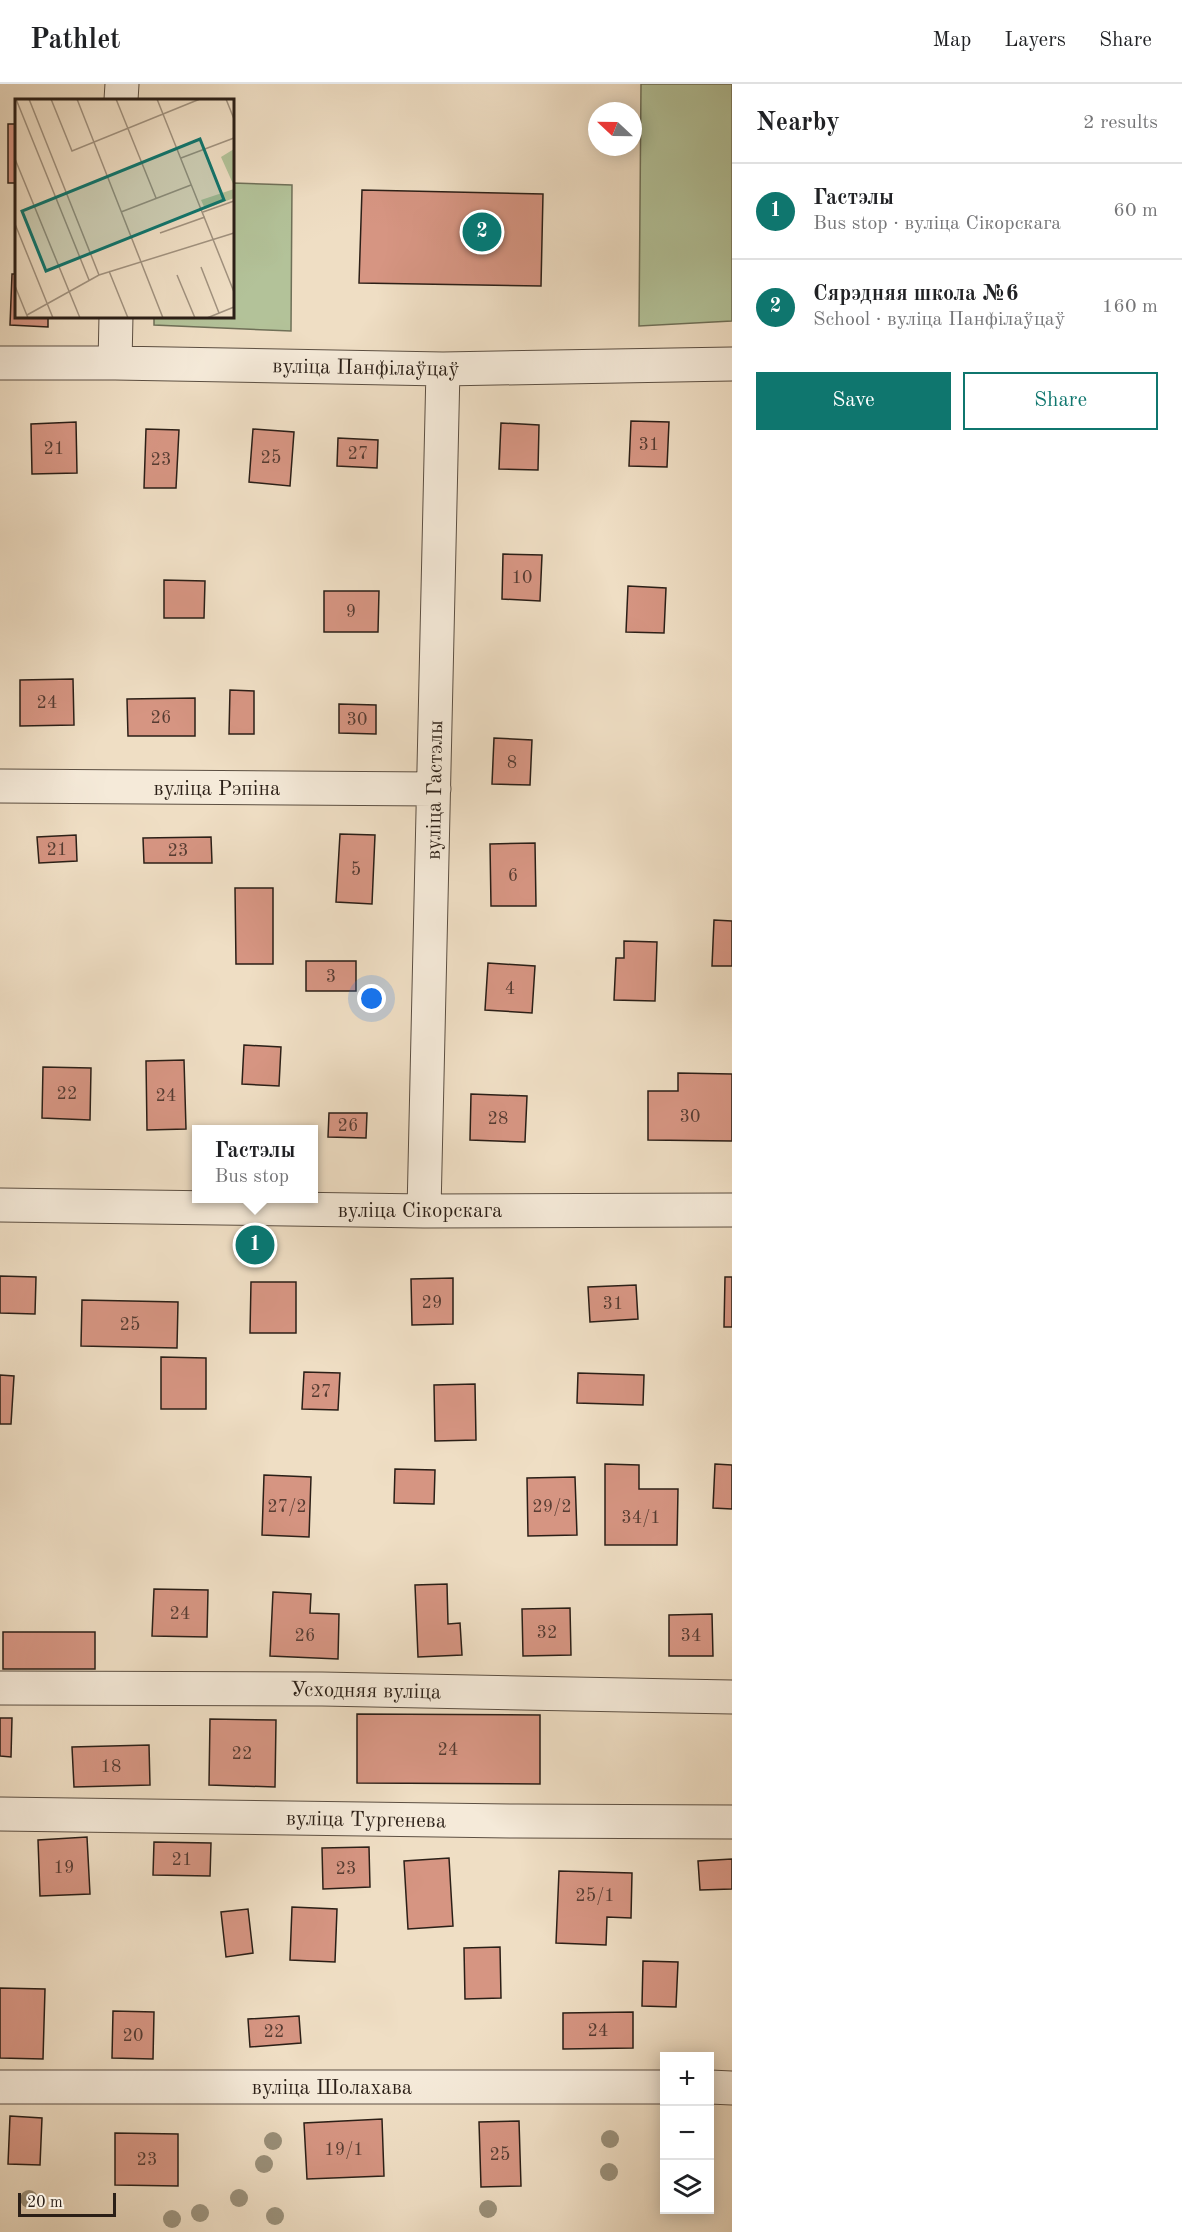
<!DOCTYPE html>
<meta charset="utf-8">
<style>
body{margin:0;font-family:"Old Standard TT",serif;background:#f2f2f2;color:#202124}
.controls{position:absolute;right:18px;bottom:18px;display:grid;overflow:hidden;border-radius:0px;box-shadow:0 3px 15px #0003}
.controls button{width:54px;height:54px;display:grid;place-items:center;padding:0;border:0;border-bottom:2px solid #e0e0e0;background:#fff;color:#202124;font:30px sans-serif}
.compass{position:absolute;left:588px;top:18px;width:54px;height:54px;border-radius:50%;background:#fff;box-shadow:0 3px 15px #0003;rotate:292deg}
.scale{position:absolute;left:18px;bottom:15px;width:98px;box-sizing:border-box;padding-left:6px;border:3px solid #2b1f17;border-top:0;font-size:16px;line-height:21px;white-space:nowrap;color:#2b1f17;-webkit-text-stroke:4px #f5ead9;paint-order:stroke}
.you{position:absolute;left:372px;top:915px;width:21px;height:21px;margin:-15px;border:4px solid #fff;border-radius:50%;background:#1a73e8;box-shadow:0 0 0 9px #1a73e833}
.badge{display:grid;place-items:center;width:39px;height:39px;border-radius:50%;background:#0f766e;color:#fff;font-size:20px;font-weight:700}
.pin{position:absolute;translate:-50% -50%;border:3px solid #fff;box-shadow:0 2px 6px #0006}
.popup{position:absolute;left:192px;top:1041px;width:126px;height:78px;box-sizing:border-box;display:grid;place-content:center;border-radius:0px;background:#fff;filter:drop-shadow(0 2px 4px #0005);font-size:20px;white-space:nowrap;color:#757577}
.popup b{font-size:22px;color:#202124}
.popup::after{content:'';position:absolute;left:50%;top:100%;margin-left:-12px;border:12px solid transparent;border-top-color:#fff}
.list{margin:0;padding:0;list-style:none}
h2{display:flex;justify-content:space-between;align-items:center;height:78px;margin:0;padding:0 24px;font-size:26px}
h2 small{font-size:20px;font-weight:400;color:#757577}
.list li{display:grid;grid-template-columns:39px 1fr auto;gap:18px;align-items:center;box-sizing:border-box;height:96px;padding:0 24px;border-top:2px solid #e0e0e0}
.list b{display:block;font-size:22px;white-space:nowrap}
.list p{margin:0;font-size:20px;white-space:nowrap;color:#757577}
.list em{font-size:20px;font-style:normal;color:#757577}
.actions{display:flex;gap:12px;padding:18px 24px}
.actions a{flex:1;padding:14px 0;border:2px solid #0f766e;border-radius:0px;text-align:center;font-size:21px;color:#0f766e}
.actions .main{background:#0f766e;color:#fff}
.icon{flex:none;width:33px;height:33px;fill:none;stroke:currentColor;stroke-width:2;stroke-linecap:round;stroke-linejoin:round}
.map{position:relative;flex:none;width:732px;height:2148px;overflow:hidden}
header{display:flex;align-items:center;gap:36px;box-sizing:border-box;height:84px;padding:0 30px;background:#fff;border-bottom:2px solid #e0e0e0}
header strong{font-size:28px}
nav{display:flex;gap:33px;margin-inline-start:auto;font-size:21px}
main{display:flex}
aside{flex:1;background:#fff}
.map>svg:first-child{display:block}
</style>
<header>
<strong>Pathlet</strong>
<nav><a>Map</a><a>Layers</a><a>Share</a></nav>
</header>
<main>
<div class="map">
<svg width="732" height="2148" viewBox="0 0 732 2148">
<rect width="100%" height="100%" fill="#efdec4"/>
<filter id="stains"><feTurbulence type="fractalNoise" baseFrequency=".00333" numOctaves="4"/><feColorMatrix values="0 0 0 0 .2 0 0 0 0 .09 0 0 0 0 .02 0 0 0 .5 -.17"/></filter>
<radialGradient id="worn" r=".72"><stop offset=".6" stop-color="#630" stop-opacity="0"/><stop offset="1" stop-color="#630" stop-opacity=".3"/></radialGradient>
<path fill="#b3c299" stroke="#6f7058" stroke-width="1.5" d="M641,0H732V237L639,242Z
M233,99L292,101L291,247L154,241V233L232,232Z"/>
<path fill="#d69582" stroke="#2b1f17" stroke-width="1.5" d="M8,40H16V99H8Z
M362,106L543,110L541,202L359,199Z
M12,190H16V232H48V243L10,241Z
M631,337L669,338L667,383L629,382Z
M76,338L77,389L32,390L31,340Z
M501,339L539,341L538,386L499,385Z
M146,345L179,346L176,404H144Z
M253,345L294,348L290,402L249,398Z
M338,354L378,356L377,384L337,382Z
M503,470L542,471L540,517L502,515Z
M164,496L205,497L204,534H164Z
M628,502L666,504L664,549L626,548Z
M324,507H379L378,548H324Z
M73,595L74,641L20,642V596Z
M230,606L254,607V650H229Z
M195,614V652H128L127,615Z
M339,620L376,621V650L339,649Z
M494,654L532,656L530,701L492,700Z
M340,750L375,751L372,820L336,818Z
M76,751L77,777L39,779L37,753Z
M211,753L212,779H144L143,754Z
M535,759L536,822H491L490,760Z
M235,804H273V880H236Z
M714,836L732,837V882H712Z
M624,857L657,858L655,917L614,916L616,874H624Z
M306,877H356V907H306Z
M488,879L535,882L532,929L485,926Z
M244,961L281,963L279,1002L242,1000Z
M184,976L186,1045L147,1046L146,977Z
M43,983L91,984L90,1036L42,1034Z
M678,989L732,990V1057L648,1056V1007H678Z
M471,1010L527,1012L525,1058L470,1056Z
M329,1029H367L366,1054L328,1053Z
M0,1192L36,1193L35,1230L0,1229Z
M725,1193H732V1243H724Z
M453,1194V1240L412,1241L411,1195Z
M251,1198H296V1249H250Z
M636,1201L638,1235L590,1238L588,1203Z
M82,1216L178,1218L177,1264L81,1262Z
M161,1273L206,1274V1325H161Z
M304,1288L340,1289L338,1326L302,1325Z
M578,1289L644,1291L643,1321L577,1319Z
M0,1291L14,1292L11,1340H0Z
M475,1300L476,1356L435,1357L434,1301Z
M605,1380L639,1381V1405H678L677,1461H605Z
M715,1380L732,1381V1425L713,1424Z
M395,1385L435,1386L434,1420L394,1419Z
M264,1391L311,1393L309,1453L262,1451Z
M575,1393L577,1451L528,1452L527,1394Z
M447,1500L448,1540L460,1539L462,1571L418,1573L415,1501Z
M154,1505L208,1506L207,1553L152,1552Z
M273,1508L311,1510L310,1529L339,1530L338,1575L270,1572Z
M570,1524L571,1571L523,1572L522,1525Z
M712,1530L713,1572H669V1531Z
M3,1548H95V1585H3Z
M357,1630L540,1631V1700L357,1699Z
M0,1634H12L11,1673L0,1672Z
M210,1635L276,1636L275,1703L209,1701Z
M149,1661L150,1701L74,1703L72,1663Z
M87,1753L90,1810L40,1812L38,1756Z
M154,1758L211,1759L210,1792L153,1791Z
M369,1763L370,1803L323,1805L322,1764Z
M449,1774L453,1842L408,1845L404,1777Z
M732,1775V1805L700,1806L698,1777Z
M559,1787L632,1789L631,1834L607,1833L606,1861L556,1859Z
M292,1823L337,1825L335,1878L290,1876Z
M248,1825L253,1869L226,1873L221,1828Z
M500,1863L501,1914L465,1915L464,1864Z
M643,1877L678,1878L676,1923L642,1922Z
M0,1904L45,1905L43,1975L0,1974Z
M113,1927L154,1928L153,1975L112,1974Z
M633,1928V1964L563,1965V1929Z
M299,1932L301,1959L250,1963L248,1935Z
M10,2032L42,2034L40,2081L8,2080Z
M382,2035L384,2092L307,2095L304,2039Z
M519,2037L521,2102L481,2103L479,2038Z
M115,2049L178,2050V2102L115,2101Z"/>
<g fill="none" stroke-linecap="round" stroke-linejoin="round">
<g stroke="#5c4f42" stroke-width="35">
<path id="minor" d="M121,16L122,0
M0,279H115L443,285L732,280
M115,279L116,232
M0,702L434,705
M0,1121L424,1127L732,1126
M424,1127L443,285
M0,1604L322,1605L732,1613
M0,1730L517,1737L732,1738
M0,2003H664
M710,2003L732,2004"/>
</g>
<use href="#minor" stroke="#f5ead9" stroke-width="33"/>
</g>
<g fill="#9a907a">
<circle cx="610" cy="2055" r="9"/>
<circle cx="273" cy="2057" r="9"/>
<circle cx="264" cy="2080" r="9"/>
<circle cx="609" cy="2088" r="9"/>
<circle cx="239" cy="2114" r="9"/>
<circle cx="29" cy="2115" r="9"/>
<circle cx="488" cy="2125" r="9"/>
<circle cx="200" cy="2129" r="9"/>
<circle cx="275" cy="2132" r="9"/>
<circle cx="172" cy="2135" r="9"/>
</g>
<g text-anchor="middle" stroke-width="5" stroke-linejoin="round" paint-order="stroke">
<g font-size="18" fill="#563c32">
<text x="649" y="366">31</text>
<text x="54" y="370">21</text>
<text x="358" y="375">27</text>
<text x="271" y="379">25</text>
<text x="161" y="381">23</text>
<text x="522" y="499">10</text>
<text x="351" y="533">9</text>
<text x="47" y="624">24</text>
<text x="161" y="639">26</text>
<text x="357" y="641">30</text>
<text x="512" y="684">8</text>
<text x="57" y="771">21</text>
<text x="178" y="772">23</text>
<text x="356" y="791">5</text>
<text x="513" y="797">6</text>
<text x="331" y="898">3</text>
<text x="510" y="910">4</text>
<text x="67" y="1015">22</text>
<text x="166" y="1017">24</text>
<text x="690" y="1038">30</text>
<text x="498" y="1040">28</text>
<text x="348" y="1047">26</text>
<text x="432" y="1224">29</text>
<text x="613" y="1225">31</text>
<text x="130" y="1246">25</text>
<text x="321" y="1313">27</text>
<text x="287" y="1428">27/2</text>
<text x="552" y="1428">29/2</text>
<text x="641" y="1439">34/1</text>
<text x="180" y="1535">24</text>
<text x="547" y="1554">32</text>
<text x="305" y="1557">26</text>
<text x="691" y="1557">34</text>
<text x="448" y="1671">24</text>
<text x="242" y="1675">22</text>
<text x="111" y="1688">18</text>
<text x="182" y="1781">21</text>
<text x="64" y="1789">19</text>
<text x="346" y="1790">23</text>
<text x="595" y="1817">25/1</text>
<text x="598" y="1952">24</text>
<text x="274" y="1953">22</text>
<text x="133" y="1957">20</text>
<text x="344" y="2071">19/1</text>
<text x="500" y="2076">25</text>
<text x="147" y="2081">23</text>
</g>
<g font-size="21" fill="#2b1f17" stroke="#f5ead9">
<text transform="translate(366 283) rotate(1)" y="7">вуліца Панфілаўцаў</text>
<text x="217" y="711">вуліца Рэпіна</text>
<text transform="translate(434 706) rotate(-89)" y="7">вуліца Гастэлы</text>
<text x="420" y="1133">вуліца Сікорскага</text>
<text transform="translate(366 1606) rotate(1)" y="7">Усходняя вуліца</text>
<text transform="translate(366 1735) rotate(1)" y="7">вуліца Тургенева</text>
<text x="332" y="2010">вуліца Шолахава</text>
</g>
</g>
<g transform="translate(15 15)">
<rect width="219" height="219" fill="#efdec4"/>
<path d="M219,50V87L206,58ZM219,90V99L190,110L186,101Z" fill="#b3c299"/>
<path fill="none" stroke="#a1927f" stroke-width="1.5" d="M1,0L74,181M14,0L84,176M36,0L57,52L185,0M62,0L148,219M101,0L141,99M142,0L219,193M211,0L219,20M166,59L219,39M0,60L65,219M106,113L176,86M188,113L219,102M0,125L38,219M145,134L190,118M186,168L204,214M94,172L113,219M162,176L180,219M0,187L13,219M12,216L84,176L219,134M192,219L219,208"/>
<path fill="#0f766e" fill-opacity="0.15" stroke="#0f766e" stroke-width="3" d="M185,40L209,101L31,172L7,112Z"/>
<rect width="219" height="219" fill="none" stroke="#2b1f17" stroke-width="3"/>
</g>
<rect width="100%" height="100%" filter="url(#stains)"/>
<rect width="100%" height="100%" fill="url(#worn)"/>
</svg>
<div class="controls">
<button>+</button>
<button>−</button>
<button><svg class="icon" aria-label="layers" viewBox="0 0 24 24"><path d="M12 4l9 5-9 5-9-5zM3 14l9 5 9-5"/></svg></button>
</div>
<svg class="compass" viewBox="-18 -18 36 36"><path d="M0-13l5 13h-10z" fill="#e53935"/><path d="M0 13l5-13h-10z" fill="#757577"/></svg>
<div class="scale">20 m</div>
<div class="you"></div>
<div class="pin badge" style="left:255px;top:1161px">1</div>
<div class="popup"><b>Гастэлы</b>Bus stop</div>
<div class="pin badge" style="left:482px;top:148px">2</div>
</div>
<aside>
<h2>Nearby<small>2 results</small></h2>
<ul class="list">
<li><span class="badge">1</span><div><b>Гастэлы</b><p>Bus stop · вуліца Сікорскага</p></div><em>60 m</em></li>
<li><span class="badge">2</span><div><b>Сярэдняя школа №6</b><p>School · вуліца Панфілаўцаў</p></div><em>160 m</em></li>
</ul>
<div class="actions"><a class="main">Save</a><a>Share</a></div>
</aside>
</main>
